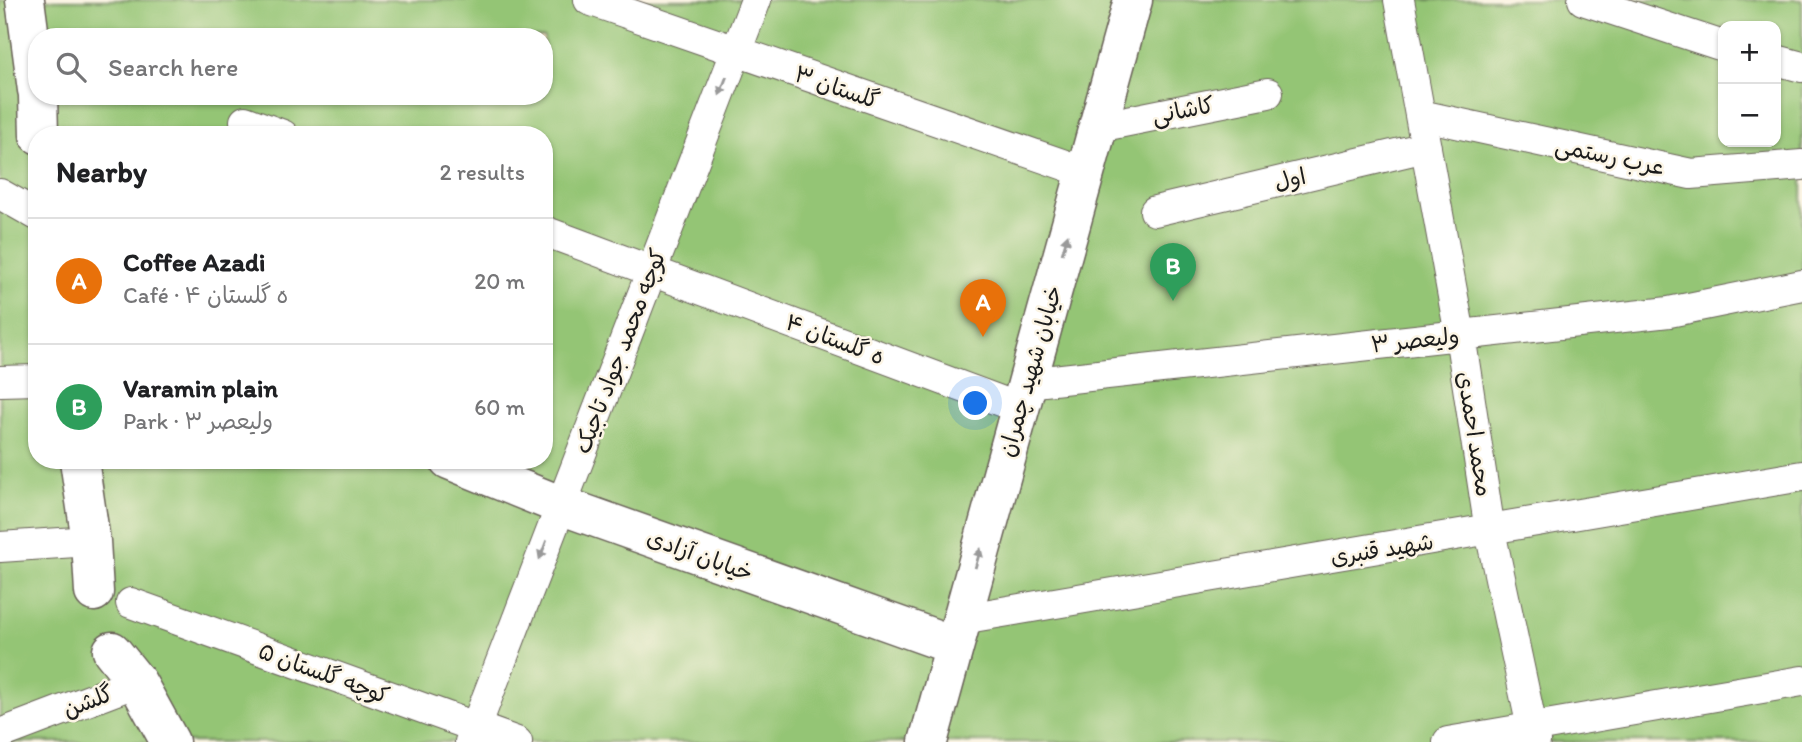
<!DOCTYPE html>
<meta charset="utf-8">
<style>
body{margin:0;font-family:Itim,"Playpen Sans Arabic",sans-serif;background:#f2f2f2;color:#202124}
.controls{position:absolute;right:21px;top:21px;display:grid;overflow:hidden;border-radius:14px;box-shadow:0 2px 5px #0004}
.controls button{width:63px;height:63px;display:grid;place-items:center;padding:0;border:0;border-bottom:2px solid #e0e0e0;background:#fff;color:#202124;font:35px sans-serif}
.you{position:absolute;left:976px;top:404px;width:24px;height:24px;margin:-18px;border:5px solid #fff;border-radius:50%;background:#1a73e8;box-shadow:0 0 0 10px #1a73e833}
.badge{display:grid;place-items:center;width:46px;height:46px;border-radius:50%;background:#d1495b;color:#fff;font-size:23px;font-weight:700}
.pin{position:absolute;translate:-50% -58px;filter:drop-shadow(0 2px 4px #0008)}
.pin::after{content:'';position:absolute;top:37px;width:24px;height:21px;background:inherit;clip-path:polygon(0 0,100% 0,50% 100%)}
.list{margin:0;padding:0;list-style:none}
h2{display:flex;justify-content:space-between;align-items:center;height:91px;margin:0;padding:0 28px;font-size:30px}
h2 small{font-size:23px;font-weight:400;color:#757577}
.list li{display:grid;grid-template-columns:46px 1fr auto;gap:21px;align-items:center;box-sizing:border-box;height:126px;padding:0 28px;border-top:2px solid #e0e0e0}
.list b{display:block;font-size:26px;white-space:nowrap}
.list p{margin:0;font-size:23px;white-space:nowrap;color:#757577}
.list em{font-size:23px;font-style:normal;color:#757577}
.icon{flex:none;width:38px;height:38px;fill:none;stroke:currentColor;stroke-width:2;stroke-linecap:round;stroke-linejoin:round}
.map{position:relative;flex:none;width:1802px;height:742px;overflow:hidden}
.search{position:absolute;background:#fff;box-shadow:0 2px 5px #0004;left:28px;top:28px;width:525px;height:77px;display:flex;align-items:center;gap:18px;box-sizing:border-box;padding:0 24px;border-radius:28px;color:#757577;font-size:26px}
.panel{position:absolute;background:#fff;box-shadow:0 2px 5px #0004;left:28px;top:126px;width:525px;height:343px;border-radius:28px}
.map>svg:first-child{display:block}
</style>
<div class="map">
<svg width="1802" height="742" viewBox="0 0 1802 742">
<rect width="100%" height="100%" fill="#fcf5e5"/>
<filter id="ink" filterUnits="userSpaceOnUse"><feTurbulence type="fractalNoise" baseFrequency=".0143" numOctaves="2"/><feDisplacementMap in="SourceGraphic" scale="14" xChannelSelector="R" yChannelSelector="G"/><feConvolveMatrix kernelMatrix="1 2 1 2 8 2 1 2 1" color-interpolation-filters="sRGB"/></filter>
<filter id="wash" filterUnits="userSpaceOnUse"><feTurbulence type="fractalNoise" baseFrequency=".00686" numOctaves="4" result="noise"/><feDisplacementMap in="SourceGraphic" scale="28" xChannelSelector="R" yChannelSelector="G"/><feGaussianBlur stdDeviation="1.57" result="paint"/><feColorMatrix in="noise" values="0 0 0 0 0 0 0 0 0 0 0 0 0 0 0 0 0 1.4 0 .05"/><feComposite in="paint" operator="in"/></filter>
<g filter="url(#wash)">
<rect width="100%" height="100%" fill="#f4e1c5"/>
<path fill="#94c574" stroke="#587048" stroke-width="2" fill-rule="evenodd" d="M0,0H1802V742H0ZM1723,26H1776V142H1723ZM37,37H544V96H37ZM37,135H544V460H37Z"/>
</g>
<g filter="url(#ink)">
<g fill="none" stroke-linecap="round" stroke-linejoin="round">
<g stroke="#686157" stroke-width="32">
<path id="street" d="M589,0L1085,172
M1399,0L1460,335L1490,531L1535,742
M1583,0L1723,46
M1776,60L1802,67
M1420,115L1691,174L1802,165
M245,121L283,135
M1098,127L1268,93
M0,194L37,215
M1155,211L1426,147
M544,231L1019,408
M0,381L37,380
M1026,383L1669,312L1802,285
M0,547L91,541
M131,603L517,742
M961,619L1802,476
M0,734L137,682
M470,742L756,0
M1448,742L1802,681"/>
</g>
<g stroke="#686157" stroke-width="41">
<path id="secondary" d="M25,0L37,90
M38,96L39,135
M79,460L91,541L94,592
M449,460L560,505L953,645
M112,651L137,682L170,742
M928,742L1133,0"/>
</g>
<use href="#street" stroke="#fff" stroke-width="30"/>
<use href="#secondary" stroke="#fff" stroke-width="38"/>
</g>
<defs><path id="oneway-solid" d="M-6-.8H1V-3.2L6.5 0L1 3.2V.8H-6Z" transform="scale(1.75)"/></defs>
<g fill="#999">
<use href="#oneway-solid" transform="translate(723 86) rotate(111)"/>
<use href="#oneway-solid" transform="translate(1065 244) rotate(-74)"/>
<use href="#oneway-solid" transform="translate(543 550) rotate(111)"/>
<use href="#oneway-solid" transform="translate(978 558) rotate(-74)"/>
</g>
</g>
<g text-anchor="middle" stroke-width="5" stroke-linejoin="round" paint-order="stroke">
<g font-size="23" fill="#1c1c1c" stroke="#fcf5e5">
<text transform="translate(837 87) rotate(19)" y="8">گلستان ۳</text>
<text transform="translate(1183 110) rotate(-11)" y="8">کاشانی</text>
<text transform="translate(1610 156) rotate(12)" y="8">عرب رستمی</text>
<text transform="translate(1290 179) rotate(-13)" y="8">اول</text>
<text transform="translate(835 339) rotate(21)" y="8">ه گلستان ۴</text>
<text transform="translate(1415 340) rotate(-6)" y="8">ولیعصر ۳</text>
<text transform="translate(620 351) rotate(-69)" y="8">کوچه محمد جواد تاجیک</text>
<text transform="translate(1030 371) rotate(-74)" y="8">خیابان شهید چمران</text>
<text transform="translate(1475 434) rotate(81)" y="8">محمد احمدی</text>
<text transform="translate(1382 549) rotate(-9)" y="8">شهید قنبری</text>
<text transform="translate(700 555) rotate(20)" y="8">خیابان آزادی</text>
<text transform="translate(324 673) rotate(20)" y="8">کوچه گلستان ۵</text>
<text transform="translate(88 701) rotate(-21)" y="8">گلشن</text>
</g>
</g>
</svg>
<div class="controls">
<button>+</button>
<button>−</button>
</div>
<div class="you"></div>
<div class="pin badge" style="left:983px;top:337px;background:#e8710a">A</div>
<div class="pin badge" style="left:1173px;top:301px;background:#2e9e5b">B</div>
<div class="search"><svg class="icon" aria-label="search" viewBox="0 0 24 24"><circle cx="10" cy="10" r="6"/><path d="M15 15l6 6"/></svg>Search here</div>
<section class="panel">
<h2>Nearby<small>2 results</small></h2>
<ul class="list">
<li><span class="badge" style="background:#e8710a">A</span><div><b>Coffee Azadi</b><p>Café · ه گلستان ۴</p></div><em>20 m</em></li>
<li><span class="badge" style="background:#2e9e5b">B</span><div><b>Varamin plain</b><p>Park · ولیعصر ۳</p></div><em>60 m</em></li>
</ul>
</section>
</div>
